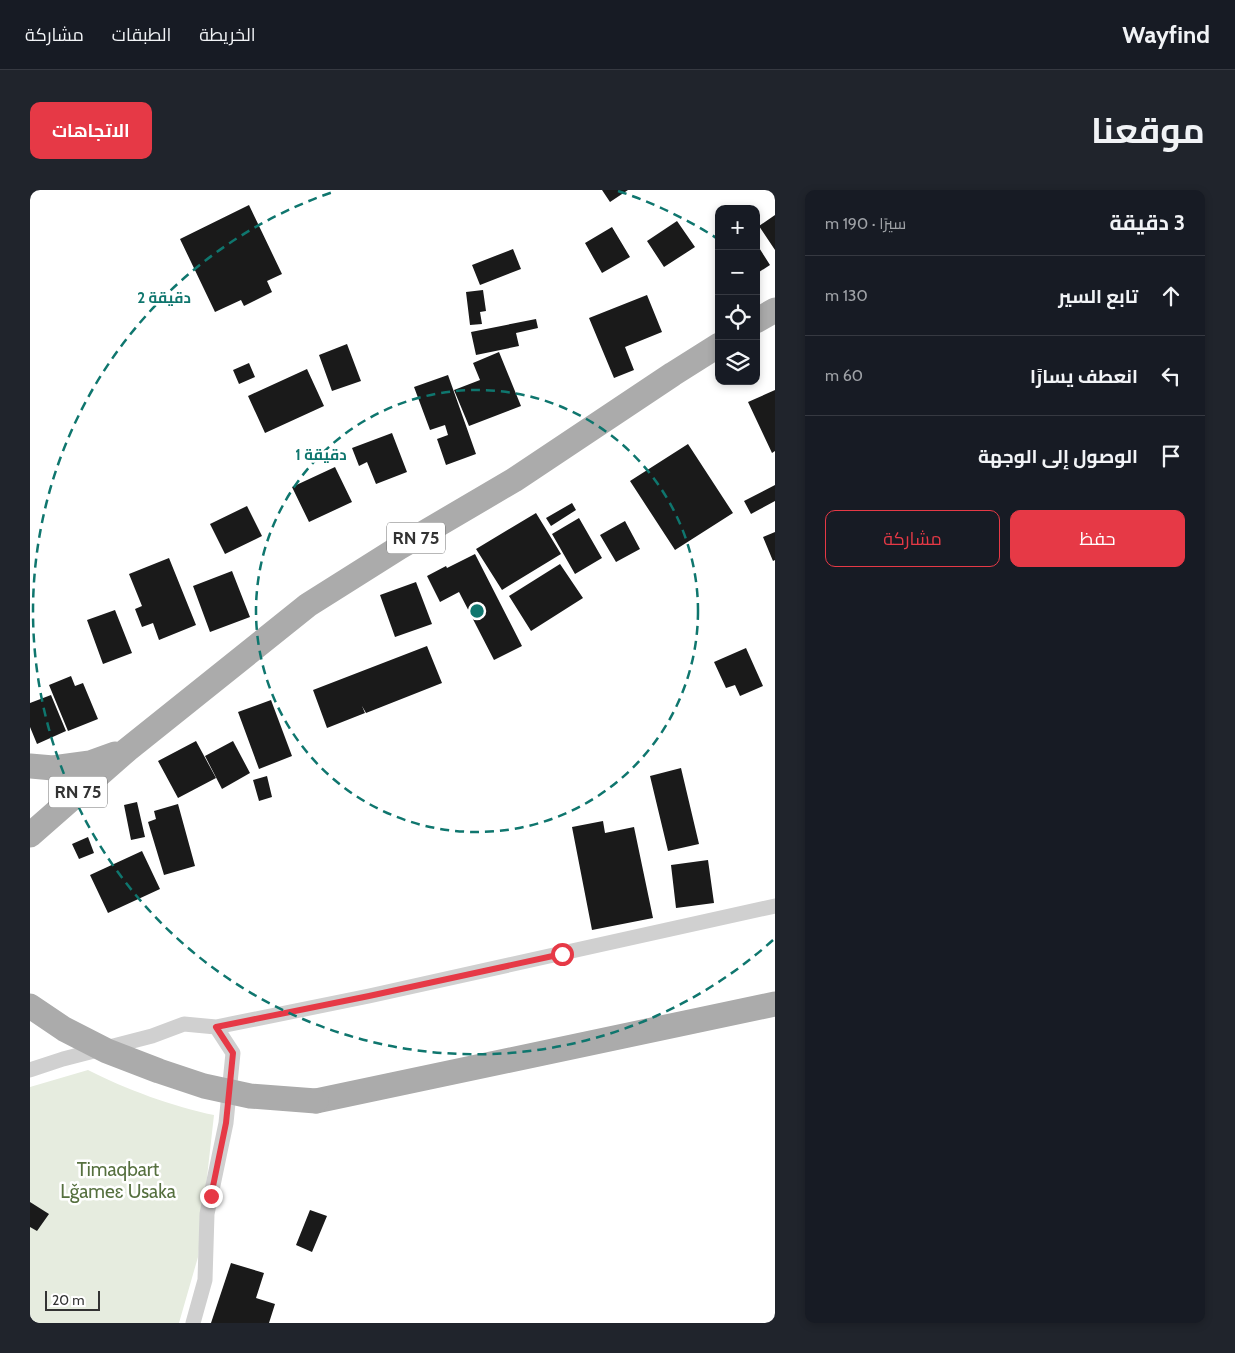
<!DOCTYPE html>
<html lang="ar">
<meta charset="utf-8">
<style>
body{margin:0;font-family:Cabin,Cairo,sans-serif;background:#20242c;color:#f1f3f6;direction:rtl}
.controls{position:absolute;right:15px;top:15px;display:grid;overflow:hidden;border-radius:10px;box-shadow:0 2px 8px #0003}
.controls button{width:45px;height:45px;display:grid;place-items:center;padding:0;border:0;border-bottom:1px solid #363941;background:#171b24;color:#f1f3f6;font:25px sans-serif}
.scale{position:absolute;left:15px;bottom:12px;width:55px;box-sizing:border-box;padding-left:5px;border:2px solid #333;border-top:0;font-size:14px;line-height:18px;white-space:nowrap;color:#333;-webkit-text-stroke:4px #fff;paint-order:stroke}
.stop{position:absolute;width:15px;height:15px;margin:-11px;border:4px solid #e63946;border-radius:50%;background:#fff}
.stop.end{background:#e63946;border-color:#fff;box-shadow:0 1px 5px #0008}
.list{margin:0;padding:0;list-style:none}
h2{display:flex;justify-content:space-between;align-items:center;height:65px;margin:0;padding:0 20px;font-size:21px}
h2 small{font-size:16px;font-weight:400;color:#9ea1a6}
.list li{display:grid;grid-template-columns:32px 1fr auto;gap:15px;align-items:center;box-sizing:border-box;height:80px;padding:0 20px;border-top:1px solid #363941}
.list b{display:block;font-size:19px;white-space:nowrap}
.list em{font-size:16px;font-style:normal;color:#9ea1a6}
.actions{display:flex;gap:10px;padding:15px 20px}
.actions a{flex:1;padding:11px 0;border:1px solid #e63946;border-radius:10px;text-align:center;font-size:18px;color:#e63946}
.actions .main{background:#e63946;color:#fff}
.icon{flex:none;width:28px;height:28px;fill:none;stroke:currentColor;stroke-width:2;stroke-linecap:round;stroke-linejoin:round}
.map{position:relative;flex:none;width:745px;height:1133px;overflow:hidden;direction:ltr;border-radius:10px}
header{display:flex;align-items:center;gap:30px;box-sizing:border-box;height:70px;padding:0 25px;background:#171b24;border-bottom:1px solid #363941}
header strong{font-size:24px}
nav{display:flex;gap:28px;margin-inline-start:auto;font-size:18px}
.intro{display:flex;align-items:center;justify-content:space-between;box-sizing:border-box;height:120px;padding:0 30px}
h1{margin:0;font-size:35px}
.button{padding:12px 22px;border-radius:10px;background:#e63946;color:#fff;font-size:18px;font-weight:700}
main{display:flex;gap:30px;padding:0 30px}
aside{flex:1;background:#171b24;border-radius:10px;box-shadow:0 2px 8px #0003}
.map>svg:first-child{display:block}
</style>
<header>
<strong>Wayfind</strong>
<nav><a>الخريطة</a><a>الطبقات</a><a>مشاركة</a></nav>
</header>
<div class="intro"><h1>موقعنا</h1><a class="button">الاتجاهات</a></div>
<main>
<aside>
<h2>3 دقيقة<small>سيرًا · 190 m</small></h2>
<ul class="list">
<li><svg class="icon" aria-label="ahead" viewBox="0 0 24 24"><path d="M12 20V5M6 11l6-6 6 6"/></svg><div><b>تابع السير</b></div><em>130 m</em></li>
<li><svg class="icon" aria-label="left" viewBox="0 0 24 24"><path d="M17 20v-9H6M10 6l-5 5 5 5"/></svg><div><b>انعطف يسارًا</b></div><em>60 m</em></li>
<li><svg class="icon" aria-label="arrive" viewBox="0 0 24 24"><path d="M6 21V4h12l-3 4 3 4H6"/></svg><div><b>الوصول إلى الوجهة</b></div></li>
</ul>
<div class="actions"><a class="main">حفظ</a><a>مشاركة</a></div>
</aside>
<div class="map">
<svg width="745" height="1133" viewBox="0 0 745 1133">
<rect width="100%" height="100%" fill="#fff"/>
<path fill="#e6ecdf" d="M58,880C95,899 144,917 184,925L168,1067L149,1133H0V897Z"/>
<path fill="#1a1a1a" d="M572,0H598L580,12Z
M219,15L252,84L237,91L242,102L214,116L211,110L185,122L150,49Z
M745,25V60L729,36Z
M647,31L665,57L634,77L617,51Z
M582,37L600,67L572,83L555,53Z
M726,53L740,75L726,84Z
M483,59L491,79L450,95L442,75Z
M453,100L456,121L450,122L452,134L440,135L436,102Z
M617,105L632,142L595,157L604,180L584,188L559,128Z
M506,129L508,138L486,143L489,156L446,165L441,142Z
M317,154L331,191L302,201L289,165Z
M469,162L491,216L439,236L424,200L450,190L443,173Z
M219,173L225,187L209,194L203,180Z
M277,179L294,216L235,243L218,206Z
M418,185L446,264L416,275L407,249L418,245L415,235L400,240L384,197Z
M745,200V261L742,263L718,212Z
M362,243L377,282L346,294L337,272L329,276L322,258Z
M658,254L703,323L645,360L600,291Z
M305,277L322,312L279,332L262,297Z
M745,295V311L721,324L714,311Z
M542,313L546,320L521,336L516,328Z
M217,316L232,346L195,364L180,334Z
M506,323L531,364L472,400L446,359Z
M549,328L572,368L545,384L522,344Z
M595,331L610,359L586,372L570,345Z
M745,342V370L743,371L733,347Z
M445,364L492,456L464,470L429,402L410,412L397,386L416,376L417,378Z
M139,368L166,435L129,450L123,433L112,437L105,419L112,416L99,384Z
M530,374L553,408L501,441L479,406Z
M202,381L220,427L180,442L163,396Z
M386,392L402,434L365,447L350,405Z
M85,420L102,463L73,474L57,430Z
M397,456L412,493L336,523L332,516L335,523L297,538L283,500Z
M716,458L733,496L710,506L705,495L696,498L684,472Z
M41,486L45,496L53,493L68,529L38,541L19,495Z
M21,505L36,541L7,554L0,537V513Z
M241,510L262,566L229,579L208,522Z
M166,551L186,588L148,608L128,571Z
M203,551L220,583L192,599L175,566Z
M651,578L669,654L638,661L620,586Z
M237,586L242,607L229,611L223,590Z
M107,612L115,647L101,650L94,615Z
M148,614L165,676L134,685L118,632L126,629L124,621Z
M573,631L575,643L604,637L623,728L562,740L542,637Z
M58,647L64,663L49,669L42,654Z
M112,661L130,699L78,723L60,685Z
M678,670L684,713L646,718L641,675Z
M0,1012L19,1024L7,1041L0,1037Z
M280,1020L297,1026L282,1062L266,1055Z
M201,1073L234,1083L226,1108L245,1114L239,1133H181Z"/>
<g fill="none" stroke-linecap="round" stroke-linejoin="round">
<path stroke="#d0d0d0" stroke-width="15" d="M186,837L339,806L745,716
M0,880L33,869L122,846L154,834L186,837L203,863L196,933L177,1024L175,1090L163,1133"/>
<path stroke="#ababab" stroke-width="25" d="M726,131L745,120
M0,576L23,578L60,573L85,564
M0,645L97,560L278,415L370,357L484,290L643,184L689,155
M286,911L745,814"/>
<path stroke="#ababab" stroke-width="25" d="M0,816L34,839L77,861L129,881L174,896L220,906L286,911"/>
</g>
<g fill="none" stroke-linecap="round" stroke-linejoin="round">
<path stroke="#e63946" stroke-width="6" d="M181,1006L196,933L203,863L186,837L339,806L532,764"/>
</g>
<g fill="none" stroke="#0f766e" stroke-width="2.5" stroke-dasharray="9 6">
<circle cx="447" cy="421" r="221"/>
<path d="M743 750A443 443 0 1 1 306 1M588 1A443 443 0 0 1 688 49"/>
</g>
<g text-anchor="middle" stroke-width="5" stroke-linejoin="round" paint-order="stroke">
<g fill="#fff" stroke="#707070" stroke-width="1">
<rect x="357" y="332.5" width="58" height="31" rx="4"/>
<rect x="19" y="586.5" width="58" height="31" rx="4"/>
</g>
<g font-size="18" font-weight="bold" fill="#333">
<text x="386" y="354">RN 75</text>
<text x="48" y="608">RN 75</text>
</g>
<g font-size="19" fill="#56703f" stroke="#fff">
<text x="88" y="986">Timaqbart<tspan x="88" dy="22">Lǧameɛ Usaka</tspan></text>
</g>
</g>
<circle cx="447" cy="421" r="8" fill="#0f766e" stroke="#fff" stroke-width="2.5"/>
<g font-size="15" text-anchor="middle" font-weight="bold" fill="#0f766e" stroke="#fff" stroke-width="5" stroke-linejoin="round" paint-order="stroke">
<text x="134" y="113">2 دقيقة</text>
<text x="291" y="270">1 دقيقة</text>
</g>
</svg>
<div class="controls">
<button>+</button>
<button>−</button>
<button><svg class="icon" aria-label="locate" viewBox="0 0 24 24"><circle cx="12" cy="12" r="6"/><path d="M12 2v4M12 18v4M2 12h4M18 12h4"/></svg></button>
<button><svg class="icon" aria-label="layers" viewBox="0 0 24 24"><path d="M12 4l9 5-9 5-9-5zM3 14l9 5 9-5"/></svg></button>
</div>
<div class="scale">20 m</div>
<div class="stop" style="left:532px;top:764px"></div>
<div class="stop end" style="left:181px;top:1006px"></div>
</div>
</main>
